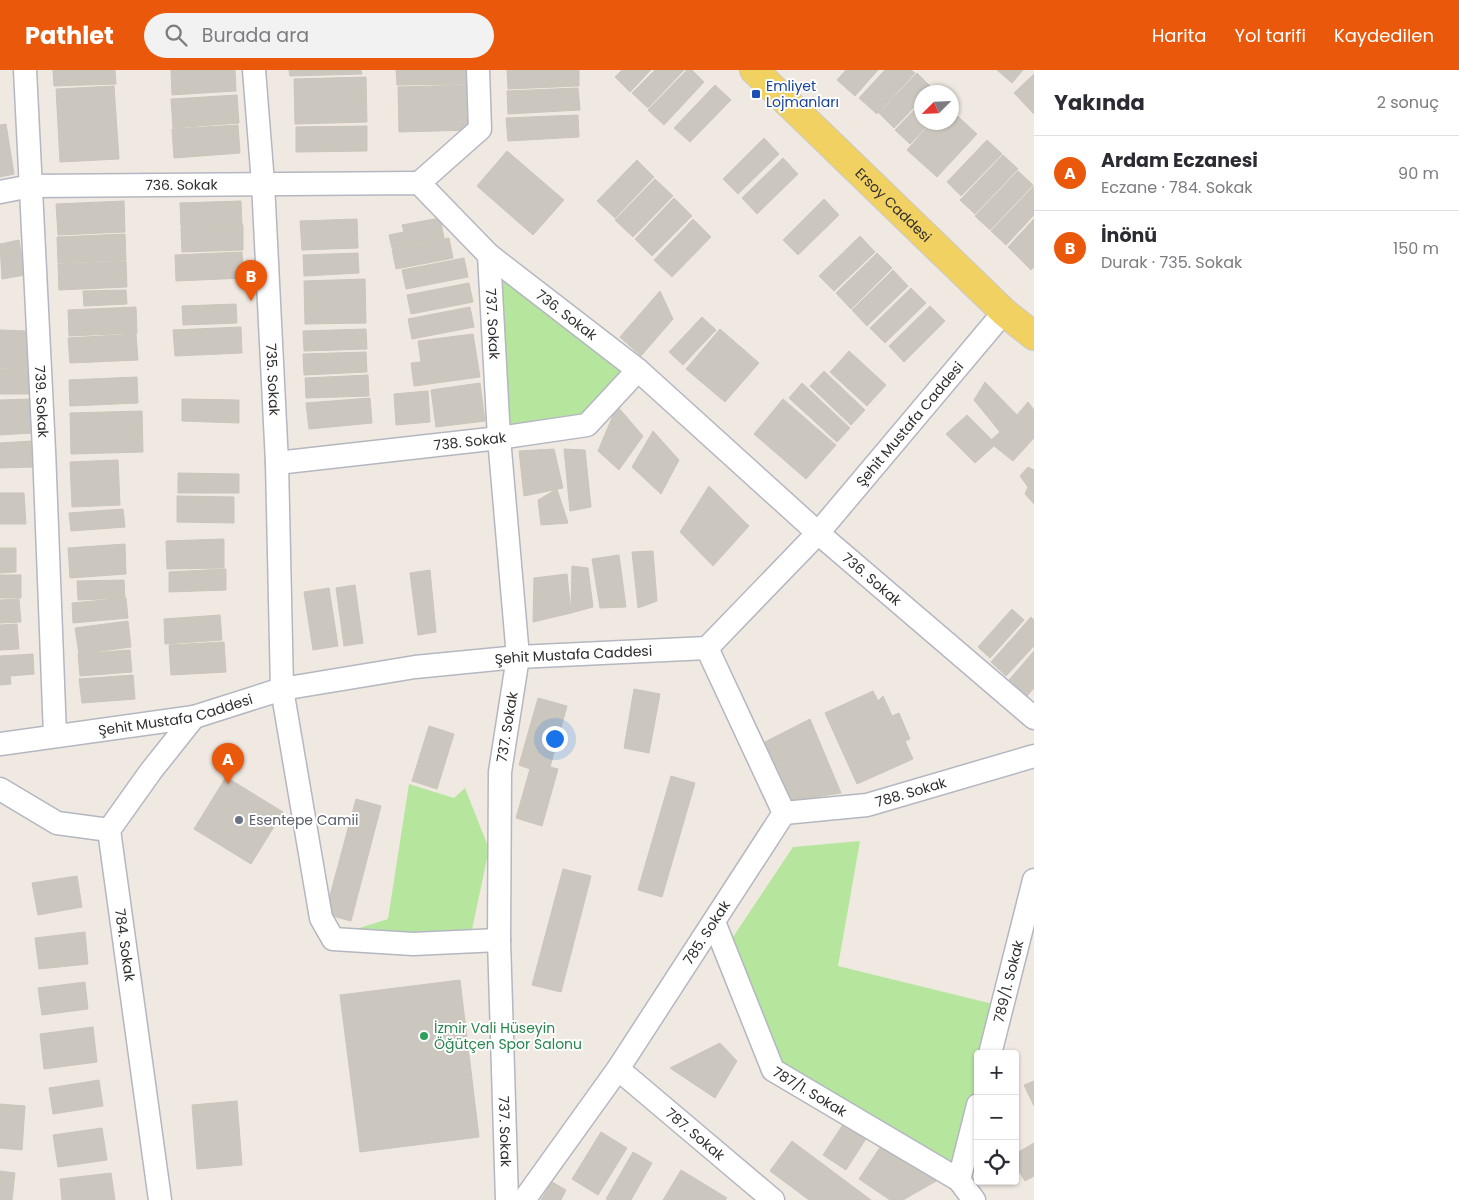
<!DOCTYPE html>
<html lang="tr">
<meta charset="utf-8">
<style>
body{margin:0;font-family:Poppins,sans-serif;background:#f2f2f3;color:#2b2b33}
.controls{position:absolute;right:15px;bottom:15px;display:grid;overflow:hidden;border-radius:5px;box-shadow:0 1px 4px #0004}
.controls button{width:45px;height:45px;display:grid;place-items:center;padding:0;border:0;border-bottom:1px solid #e1e1e2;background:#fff;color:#2b2b33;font:25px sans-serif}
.compass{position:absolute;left:914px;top:15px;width:45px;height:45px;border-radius:50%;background:#fff;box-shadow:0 1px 4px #0004;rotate:246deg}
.you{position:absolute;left:554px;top:668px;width:18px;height:18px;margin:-12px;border:4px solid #fff;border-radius:50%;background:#1a73e8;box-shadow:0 0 0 8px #1a73e833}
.badge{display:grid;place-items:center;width:32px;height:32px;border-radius:50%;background:#ea580c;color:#fff;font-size:16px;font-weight:700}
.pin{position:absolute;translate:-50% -41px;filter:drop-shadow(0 1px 2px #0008)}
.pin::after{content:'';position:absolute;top:26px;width:18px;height:15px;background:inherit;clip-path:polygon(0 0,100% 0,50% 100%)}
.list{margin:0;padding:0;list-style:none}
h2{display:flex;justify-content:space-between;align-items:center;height:65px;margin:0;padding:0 20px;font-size:21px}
h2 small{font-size:16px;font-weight:400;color:#7c7c81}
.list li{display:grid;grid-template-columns:32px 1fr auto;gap:15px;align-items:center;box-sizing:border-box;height:75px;padding:0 20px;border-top:1px solid #e1e1e2}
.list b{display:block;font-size:19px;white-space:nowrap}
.list p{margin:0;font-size:16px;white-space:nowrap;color:#7c7c81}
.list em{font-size:16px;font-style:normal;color:#7c7c81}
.icon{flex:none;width:28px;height:28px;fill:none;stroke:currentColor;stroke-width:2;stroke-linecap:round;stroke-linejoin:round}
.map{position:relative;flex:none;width:1034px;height:1130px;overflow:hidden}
header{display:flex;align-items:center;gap:30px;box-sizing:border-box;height:70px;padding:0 25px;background:#ea580c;color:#fff}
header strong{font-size:24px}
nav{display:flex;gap:28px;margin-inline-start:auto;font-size:18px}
.search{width:350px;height:45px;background:#f2f2f3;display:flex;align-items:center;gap:12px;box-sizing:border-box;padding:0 18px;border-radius:28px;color:#7c7c81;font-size:19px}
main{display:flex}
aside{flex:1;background:#fff}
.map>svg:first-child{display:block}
</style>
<header>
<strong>Pathlet</strong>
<div class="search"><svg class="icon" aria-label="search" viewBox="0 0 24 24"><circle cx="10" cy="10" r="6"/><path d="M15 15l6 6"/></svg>Burada ara</div>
<nav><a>Harita</a><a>Yol tarifi</a><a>Kaydedilen</a></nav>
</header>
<main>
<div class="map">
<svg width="1034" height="1130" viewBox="0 0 1034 1130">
<rect width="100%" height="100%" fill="#efe9e1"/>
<path fill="#b6e59e" d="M498,203L628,301L583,348L506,359Z
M409,714L454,728L465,718L489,779L470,869L337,865L388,849Z
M860,771L838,896L997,935L985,984H978V1012L956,1102L783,999L729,873L793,777Z"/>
<path fill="#cbc7bf" stroke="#cbc5ba" d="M53,0H115L116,14L54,16Z
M171,0H235L236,21L172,25Z
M289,0H361L362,4L290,6Z
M396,0H468V14L397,15Z
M507,0H579V16L508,19Z
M622,0H651L630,22L615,7Z
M655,0H684L648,38L632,23Z
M687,0H692L704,12L664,55L648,40Z
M846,0H878L855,26L837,10Z
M885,0H911L915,3L877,44L859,28Z
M997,0H1023L1012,13Z
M917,3L932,18L928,22H922V29L894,58L879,43Z
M1034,4V44L1014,23Z
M366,7L367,52L295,54L294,9Z
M469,15L471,60L399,62L398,17Z
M715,15L731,30L690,72L674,58Z
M114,16L119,89L60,92L56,19Z
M578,18L580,40L508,44L507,21Z
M237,25L239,53L173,58L171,29Z
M922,32V52H931L910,74L895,60Z
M952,41L977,64L937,107L907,80L932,52H952Z
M578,45L579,67L508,71L506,48Z
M6,54L14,104L0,107V55Z
M238,55L240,83L174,88L172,59Z
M367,56V81L296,82V57Z
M764,68L779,84L738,124L723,109Z
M987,70L1002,84L961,126L947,112Z
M507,81L564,130L533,165L477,116Z
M1003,85L1018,99L975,144L960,130Z
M783,88L798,104L757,144L742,128Z
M637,90L654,107L615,148L597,131Z
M1018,101L1033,115L990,160L975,146Z
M655,109L673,126L633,167L615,150Z
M1034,116V145L1006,175L991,161Z
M674,128L692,146L652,186L635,169Z
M824,129L839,145L798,185L783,170Z
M124,131L125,162L58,165L56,134Z
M241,131L242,155L181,157L180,133Z
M440,148L444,168L392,178L389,165L404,162L402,155Z
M357,149L358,178L302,180L300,151Z
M693,149L711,167L672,207L654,190Z
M1034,149V197L1031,200L1008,177Z
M243,155V180L182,182L181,158Z
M125,164L126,190L58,193L57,167Z
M860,166L875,182L834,221L819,206Z
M449,168L453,188L396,199L392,179Z
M19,170L25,205L2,209L0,174Z
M242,182L244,208L176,211L175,185Z
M358,183L359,203L304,206L303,185Z
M877,183L892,198L851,239L836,223Z
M464,188L468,207L406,219L402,200Z
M126,191L127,217L59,220L58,194Z
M893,200L908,216L867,256L852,240Z
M365,209L366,253L305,254L304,211Z
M469,213L473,232L411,244L407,225Z
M911,218L926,233L885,273L870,258Z
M126,220L127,234L84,236L83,221Z
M660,221L673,249L641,286L620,267Z
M236,234L237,253L183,255L182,236Z
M930,236L945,251L904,292L889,276Z
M136,237L137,263L69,266L68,240Z
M470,237L474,257L412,269L408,249Z
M702,247L716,260L683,295L669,282Z
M241,257L242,283L175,286L173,260Z
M366,259L367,279L304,281L303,261Z
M720,259L759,293L725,332L686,299Z
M0,260L28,261L27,299L0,298Z
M136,264L138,290L70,293L68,268Z
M473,264L480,307L414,316L411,293L421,292L418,271Z
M849,281L886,315L867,336L830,302Z
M366,282L367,302L304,305L303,284Z
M0,299L30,300L29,324H0Z
M824,301L865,340L851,355L810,316Z
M368,305L369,326L306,328L305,308Z
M137,307L138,333L70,336L69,310Z
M985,312L1017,345L1028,332L1034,340V368L1013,391L989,372L1000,362L974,330Z
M480,313L485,351L436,357L431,320Z
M802,313L850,358L837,372L789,328Z
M428,321L430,352L396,355L394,324Z
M370,328L372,353L309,359L306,333Z
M30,329L32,363L0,365V330Z
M182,329L239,330V353L182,351Z
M783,329L836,375L806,409L754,364Z
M617,336L643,366L619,400L598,381Z
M142,341L143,382L71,384L70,343Z
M967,345L996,374L975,393L946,364Z
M653,361L679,390L661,424L632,397Z
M32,371L33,397L0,398V373Z
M554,379L563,418L524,426L519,381Z
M564,379L585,380L591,437L570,441Z
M118,390L120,435L72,437L70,392Z
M1028,397L1034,400V434L1025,424L1028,417L1020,406Z
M178,403L239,404V423H178Z
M709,416L749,456L713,496L680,462Z
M557,419L568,453L541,455L538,430Z
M0,423H24L26,454H0Z
M177,426L234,427V453L177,452Z
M123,439L125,457L71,461L69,443Z
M224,469V498L167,499L166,471Z
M125,474L126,504L70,508L68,478Z
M0,478H16V502L0,503Z
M653,481L657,531L638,538L632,482Z
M619,485L626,537L600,538L592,489Z
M572,496L588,498L593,537L571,543Z
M226,499V520L169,522V502Z
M430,500L436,562L418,565L410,503Z
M567,504L571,543L533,552L534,508Z
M0,505H21V528H0Z
M124,510L125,528L78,530L77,511Z
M355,515L363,573L344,576L336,518Z
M329,518L338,576L313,580L304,522Z
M126,528L128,548L73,553L72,533Z
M19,529L21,552L0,553V530Z
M1012,539L1024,550L990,588L978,577Z
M220,545L222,570L165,574L164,549Z
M1031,547L1034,550V576L1006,606L991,592Z
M128,551L131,577L79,584L75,558Z
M17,554L19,579L0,580V555Z
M224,572L226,602L171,605L169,575Z
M130,580L132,602L80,606L78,584Z
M1034,581V618L1027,626L1009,610Z
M33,584L34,604L10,606L11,614L0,615V586Z
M133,605L135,629L82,633L79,609Z
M634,619L660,624L649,683L624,678Z
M873,621L878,631L883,626L892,646L899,643L910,669L905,671L913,689L857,714L825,643Z
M538,628L567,636L550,697L558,699L542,756L516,748L530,699L519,695Z
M810,649L841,723L783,732L759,675Z
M429,656L454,664L437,719L412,711Z
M671,706L695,713L662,827L638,820Z
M226,707L283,742L251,794L194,759Z
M356,729L381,736L351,851L325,844Z
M563,799L591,806L561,922L532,915Z
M77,806L82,837L38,845L32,813Z
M85,862L88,894L39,899L35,868Z
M460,910L479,1067L360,1082L340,925Z
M85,912L88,939L42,945L38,918Z
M93,957L97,992L44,999L40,964Z
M720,973L737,991L715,1028L670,998Z
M99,1010L103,1036L53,1044L49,1018Z
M1034,1011V1036L1024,1015Z
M237,1031L242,1095L197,1099L192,1035Z
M0,1034L25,1036L22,1080L0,1078Z
M846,1050L869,1064L846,1100L823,1085Z
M102,1058L107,1090L58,1097L53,1065Z
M601,1062L627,1078L598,1125L572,1109Z
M792,1071L871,1130H809L770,1101Z
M883,1073L938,1110L903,1130H890L859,1109Z
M1034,1073V1106L1025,1111L1015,1095V1084Z
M633,1082L652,1093L631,1130H609L606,1129Z
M681,1100L727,1128L725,1130H663Z
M0,1101L15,1103L12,1130H0Z
M111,1103L115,1130H62L60,1109Z
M552,1112L566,1120L561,1130H541Z"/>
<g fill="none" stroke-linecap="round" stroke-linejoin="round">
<g stroke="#b4b7c1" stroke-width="25">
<g id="minor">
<path id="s1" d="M25,0L44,380L55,665"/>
<path id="s2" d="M254,0L263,113L277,393L282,619L321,848L333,869L413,874L499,870"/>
<path d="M419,113L480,59L478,0"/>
<path id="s3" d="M0,122L31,116L419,113L489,185L638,300L818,463L1034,648"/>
<path id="s4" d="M489,185L499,368L518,587L500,702L499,870L507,1130"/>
<path id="s5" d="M277,393L499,368L587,355L638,300"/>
<path id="s6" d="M0,674L194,647L282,619L415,597L518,587L707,578L818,463L1004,242"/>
<path d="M0,719L57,753L109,760"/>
<path id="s7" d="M784,743L867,735L1034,686"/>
<path id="s8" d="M714,852L773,1000L959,1110"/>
<path id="s9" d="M990,984L1034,810"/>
<path id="s10" d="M618,999L773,1130"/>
<path d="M160,1130L109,760L151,701L194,647"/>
<path id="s11" d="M524,1130L618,999L784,743L707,578"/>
<path d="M974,1130L959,1110L978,1035"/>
</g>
</g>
<g stroke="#c9c9c9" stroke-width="30">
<g id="major">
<path id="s12" d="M754,0L1004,242L1034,266"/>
</g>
</g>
<use href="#minor" stroke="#fff" stroke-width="22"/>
<use href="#major" stroke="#f2d163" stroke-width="28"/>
</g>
<rect fill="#1a4fb4" stroke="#fff" stroke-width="2" x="751" y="19" width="10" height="10" rx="2.5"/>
<circle fill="#6b7280" stroke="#fff" stroke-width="2" cx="239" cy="750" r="5"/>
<circle fill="#2e9e5b" stroke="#fff" stroke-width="2" cx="424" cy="966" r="5"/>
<g text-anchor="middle" stroke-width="4" stroke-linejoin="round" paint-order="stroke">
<g font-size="14" fill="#164399" stroke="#fff" text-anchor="start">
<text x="766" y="21">Emliyet<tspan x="766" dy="16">Lojmanları</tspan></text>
</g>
<g font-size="14" fill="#2e2e2e" stroke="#fff">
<text dy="5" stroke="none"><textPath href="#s3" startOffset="182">736. Sokak</textPath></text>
<text dy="5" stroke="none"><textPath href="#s12" startOffset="194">Ersoy Caddesi</textPath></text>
<text dy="5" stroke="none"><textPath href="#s3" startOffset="618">736. Sokak</textPath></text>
<text dy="5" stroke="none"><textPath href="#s4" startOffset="69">737. Sokak</textPath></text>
<text dy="5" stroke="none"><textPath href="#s2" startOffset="310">735. Sokak</textPath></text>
<text dy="5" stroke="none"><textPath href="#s1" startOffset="332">739. Sokak</textPath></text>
<text dy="5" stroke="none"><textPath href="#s6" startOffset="1018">Şehit Mustafa Caddesi</textPath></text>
<text dy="5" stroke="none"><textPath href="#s5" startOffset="194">738. Sokak</textPath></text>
<text dy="5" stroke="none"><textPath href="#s3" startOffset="1022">736. Sokak</textPath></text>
<text dy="5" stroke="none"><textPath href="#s6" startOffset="582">Şehit Mustafa Caddesi</textPath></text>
<text dy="5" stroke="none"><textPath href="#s6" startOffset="178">Şehit Mustafa Caddesi</textPath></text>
<text transform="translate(507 657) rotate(-81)" y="5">737. Sokak</text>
<text dy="5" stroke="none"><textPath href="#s7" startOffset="129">788. Sokak</textPath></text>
<text dy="5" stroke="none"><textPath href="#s11" startOffset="324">785. Sokak</textPath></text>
<text transform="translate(125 875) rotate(82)" y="5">784. Sokak</text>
<text dy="5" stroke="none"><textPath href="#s9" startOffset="75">789/1. Sokak</textPath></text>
<text dy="5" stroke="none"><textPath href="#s8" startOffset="202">787/1. Sokak</textPath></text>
<text dy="5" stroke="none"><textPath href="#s4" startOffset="879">737. Sokak</textPath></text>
<text dy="5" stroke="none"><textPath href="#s10" startOffset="101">787. Sokak</textPath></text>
</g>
<g font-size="14" fill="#5b616d" stroke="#fff" text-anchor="start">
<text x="249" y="755">Esentepe Camii</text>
</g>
<g font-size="14" fill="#27864d" stroke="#fff" text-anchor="start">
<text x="434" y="963">İzmir Vali Hüseyin<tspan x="434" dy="16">Öğütçen Spor Salonu</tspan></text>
</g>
</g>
</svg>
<div class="controls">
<button>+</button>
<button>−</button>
<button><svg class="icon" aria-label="locate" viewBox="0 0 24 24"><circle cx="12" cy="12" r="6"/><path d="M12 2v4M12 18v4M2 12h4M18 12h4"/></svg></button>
</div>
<svg class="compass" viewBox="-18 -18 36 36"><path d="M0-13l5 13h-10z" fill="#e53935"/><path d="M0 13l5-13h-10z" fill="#7c7c81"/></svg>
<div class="you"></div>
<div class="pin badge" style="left:228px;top:714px">A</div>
<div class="pin badge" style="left:251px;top:231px">B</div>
</div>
<aside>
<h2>Yakında<small>2 sonuç</small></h2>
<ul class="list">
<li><span class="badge">A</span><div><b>Ardam Eczanesi</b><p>Eczane · 784. Sokak</p></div><em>90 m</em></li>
<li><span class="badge">B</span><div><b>İnönü</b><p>Durak · 735. Sokak</p></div><em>150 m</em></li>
</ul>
</aside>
</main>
